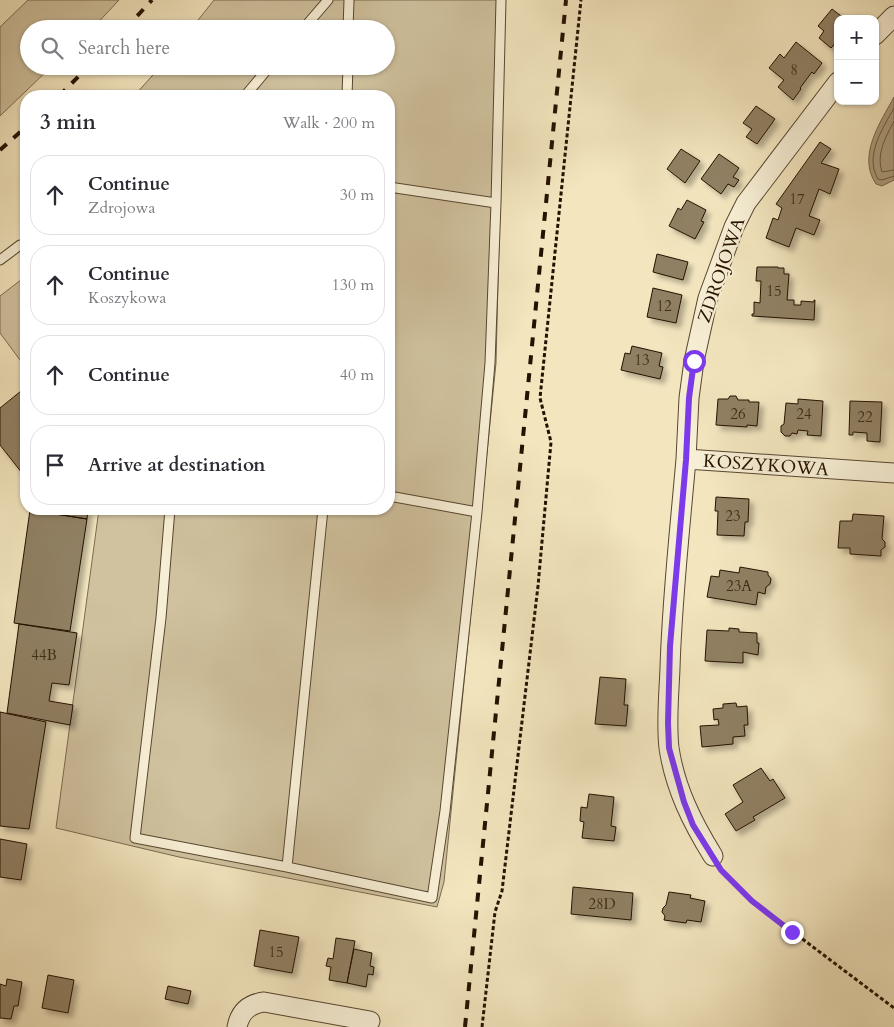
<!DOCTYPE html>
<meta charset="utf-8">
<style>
body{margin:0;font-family:Cardo,serif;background:#f2f2f3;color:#2b2b33}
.controls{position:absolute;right:15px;top:15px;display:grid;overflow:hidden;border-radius:10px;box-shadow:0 1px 4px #0004}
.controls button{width:45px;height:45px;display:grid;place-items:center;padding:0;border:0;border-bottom:1px solid #e1e1e2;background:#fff;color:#2b2b33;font:25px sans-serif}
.stop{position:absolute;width:15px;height:15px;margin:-11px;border:4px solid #7c3aed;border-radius:50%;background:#fff}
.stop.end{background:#7c3aed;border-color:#fff;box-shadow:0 1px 5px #0008}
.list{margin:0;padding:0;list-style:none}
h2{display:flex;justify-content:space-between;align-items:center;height:65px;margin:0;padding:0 20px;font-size:21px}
h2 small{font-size:16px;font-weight:400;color:#7c7c81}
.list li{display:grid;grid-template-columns:32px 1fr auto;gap:15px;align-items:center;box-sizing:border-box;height:80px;margin:0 10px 10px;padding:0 10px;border:1px solid #e1e1e2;border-radius:20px}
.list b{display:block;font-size:19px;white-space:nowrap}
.list p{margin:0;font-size:16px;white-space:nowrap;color:#7c7c81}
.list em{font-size:16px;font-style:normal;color:#7c7c81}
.icon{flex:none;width:28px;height:28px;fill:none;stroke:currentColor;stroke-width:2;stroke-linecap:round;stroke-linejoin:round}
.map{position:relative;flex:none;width:894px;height:1027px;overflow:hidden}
.search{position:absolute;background:#fff;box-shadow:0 1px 4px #0004;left:20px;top:20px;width:375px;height:55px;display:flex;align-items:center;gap:12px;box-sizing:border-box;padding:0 18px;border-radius:28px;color:#7c7c81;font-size:19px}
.panel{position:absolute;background:#fff;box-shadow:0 1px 4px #0004;left:20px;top:90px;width:375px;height:425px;border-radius:20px}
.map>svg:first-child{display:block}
</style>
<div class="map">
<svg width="894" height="1027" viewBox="0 0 894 1027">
<defs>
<filter id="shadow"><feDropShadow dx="4.5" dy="4.5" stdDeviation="2.5" flood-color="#0004"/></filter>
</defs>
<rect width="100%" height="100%" fill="#f3e6bf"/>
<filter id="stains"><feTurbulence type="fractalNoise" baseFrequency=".004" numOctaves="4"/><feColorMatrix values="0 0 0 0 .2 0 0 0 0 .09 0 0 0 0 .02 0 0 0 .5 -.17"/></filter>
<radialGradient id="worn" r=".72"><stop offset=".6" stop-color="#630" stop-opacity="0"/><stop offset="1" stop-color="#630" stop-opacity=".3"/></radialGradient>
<path fill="#d0c29f" stroke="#7a6a50" d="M28,0H119L92,29H29V66H52L0,116V27Z
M214,0H505L496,363L444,882L437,907L179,857L56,828L99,509H389V96H134L161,66H386V29H191Z
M26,276V368L0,333V296Z"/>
<path fill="#ad9e7e" stroke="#77664c" d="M894,97V180L882,186L876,184C857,156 880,123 894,97Z"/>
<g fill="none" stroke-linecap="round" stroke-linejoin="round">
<path stroke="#69583f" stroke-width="1" d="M894,108C883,128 864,156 878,179L882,180L894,176
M894,121C886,137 876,153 882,172L894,170"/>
</g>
<path fill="#908063" stroke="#251100" filter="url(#shadow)" d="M832,9L845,19H838V40L831,48L819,38L824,31L818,26Z
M796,42L822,63L814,74L812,72L800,88L801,89L793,100L778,87L784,80L769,68L780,54L784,58Z
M756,106L775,119L757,144L746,137L752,129L743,123Z
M820,142L831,149L821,163L839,169L830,194L819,189L809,216L820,220L814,235L796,228L789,247L766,238L773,218L778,220L782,208L776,204Z
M681,149L700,161L685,183L667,169Z
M719,154L739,168L733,177L739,180L734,187L728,184L721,194L701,179Z
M687,200L706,210L701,221L704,222L695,239L669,226L678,208L681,210Z
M657,254L688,262L683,280L653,272Z
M757,267H778V268H784V274H789L787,300H794V305H801V301L814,302V300H815L814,320L752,316V314H754V302L760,303L761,281H756Z
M653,288L682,295L676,323L647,317Z
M632,346L662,353L659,366L663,367L660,379L621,370L625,353L630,354Z
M26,387V478L0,445V408Z
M730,396H736L738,400H749V402H759L757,426L747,425V427L716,425L718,399H728Z
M798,399L823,401L821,436L807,435L808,431L798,430L797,434L792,433L790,436H785L781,432V426L784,424L786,403L798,404Z
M850,401L882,402L880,442L867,441V433L853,432V435H849Z
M716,497L749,499L748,522H745L744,536L717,535L718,511H715Z
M30,509H88L87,519L30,510Z
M30,510L87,519L70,631L14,623Z
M853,514L884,516L882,539L885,542V547L881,550V556L850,554V548H838L840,521H852Z
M740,567L768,572V575L771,579L770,584L766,587L765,594L758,592L756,605L707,597L711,576L719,577L720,570L739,573Z
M19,624L77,633L69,685L52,683L49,701L73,705L70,725L7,713Z
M729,628L739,629V632L757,633V643H759L758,655L743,652V663L705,661L707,630L729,631Z
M600,677L626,679L624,705H628L626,726L595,724Z
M736,703L737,707L747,706L748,725H744L745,736L733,737V744L702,747L700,726L719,725L718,719L714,720L713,709L723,708V704Z
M0,712L46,722L29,829L0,826Z
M761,768L770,781L773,779L785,798L753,817L755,820L736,831L725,814L743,802L733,785Z
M589,794L614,797L611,826L616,827L614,841L582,838L584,822L580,821L581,807L587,808Z
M0,839L27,844L21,880L0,877Z
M573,887L633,893L631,920L571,914Z
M669,892L691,895L690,898L705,901L701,922L687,920L686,923L664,920L665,916L662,912L663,908L666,905Z
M260,930L299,937L292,973L254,966Z
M336,938L355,941L347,983L329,980L331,967L326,966L328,958L333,959Z
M354,949L372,953L370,966L374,967L373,975L368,974L366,987L347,983Z
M48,975L74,980L68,1013L42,1008Z
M7,979L22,982L18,1006H14L11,1019L0,1018V984L6,986Z
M168,986L191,991L188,1004L165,999Z"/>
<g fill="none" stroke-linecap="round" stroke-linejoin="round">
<g stroke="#584630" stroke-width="11">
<path id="service" d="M303,29L328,0
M348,29L349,0
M245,96L270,66
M347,96L348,66
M389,187L496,203
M0,260L20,245L26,249
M389,496L477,512
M170,509L161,618L135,838L287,867
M323,509L287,867L432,898L445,811L477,512L490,363L496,203L501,0"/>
</g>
<g stroke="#584630" stroke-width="21">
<path id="minor" d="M875,35L894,16
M686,459L689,398L694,361L708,298L734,227L746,203L838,82
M713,856C692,822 675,788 669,748C666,722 669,694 670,668C672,598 680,529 686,459L894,473
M237,1027C240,1012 249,1004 264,1002L370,1021"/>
</g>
<path stroke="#251100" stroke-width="3" stroke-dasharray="4 2.5" stroke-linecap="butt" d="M723,872L752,901L894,1008
M482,1027L495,912L502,891L538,586L551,442L540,398L581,0"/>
<use href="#service" stroke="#f7efd5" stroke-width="9"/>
<use href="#minor" stroke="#f7efd5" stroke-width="19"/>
<path stroke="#251100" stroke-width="4" stroke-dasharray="9 9" stroke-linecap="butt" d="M125,29L152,0
M59,96L89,66
M0,150L26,127
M465,1027L566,0"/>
</g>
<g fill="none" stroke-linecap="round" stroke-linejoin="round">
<path stroke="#7c3aed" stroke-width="6" d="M694,361L689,398L686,460L670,646L668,723L669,748L684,802L693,825L721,870L752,901L792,932"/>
</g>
<g text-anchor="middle" stroke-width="4.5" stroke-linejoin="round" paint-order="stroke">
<g font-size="15" fill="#402d19">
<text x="794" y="75">8</text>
<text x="797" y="204">17</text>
<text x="774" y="296">15</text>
<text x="664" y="311">12</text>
<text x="642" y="365">13</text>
<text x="738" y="419">26</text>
<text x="804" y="419">24</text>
<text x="865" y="422">22</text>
<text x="733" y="521">23</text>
<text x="739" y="591">23A</text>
<text x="44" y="660">44B</text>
<text x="602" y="909">28D</text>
<text x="276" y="957">15</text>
</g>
<g font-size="18" fill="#251100" stroke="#f7efd5">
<text transform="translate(721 270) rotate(-71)" y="6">ZDROJOWA</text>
<text transform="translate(766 465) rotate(4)" y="6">KOSZYKOWA</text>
</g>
</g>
<rect width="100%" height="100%" filter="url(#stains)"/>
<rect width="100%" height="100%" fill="url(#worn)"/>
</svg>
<div class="controls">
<button>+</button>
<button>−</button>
</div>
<div class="stop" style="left:694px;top:361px"></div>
<div class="stop end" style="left:792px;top:932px"></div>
<div class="search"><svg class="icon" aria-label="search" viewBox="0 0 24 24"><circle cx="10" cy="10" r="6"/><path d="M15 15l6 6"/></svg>Search here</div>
<section class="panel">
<h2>3 min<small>Walk · 200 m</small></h2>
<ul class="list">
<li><svg class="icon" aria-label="ahead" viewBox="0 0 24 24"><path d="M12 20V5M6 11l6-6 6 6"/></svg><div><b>Continue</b><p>Zdrojowa</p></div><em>30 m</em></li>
<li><svg class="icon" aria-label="ahead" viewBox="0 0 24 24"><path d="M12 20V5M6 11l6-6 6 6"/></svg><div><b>Continue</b><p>Koszykowa</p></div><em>130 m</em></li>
<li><svg class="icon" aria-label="ahead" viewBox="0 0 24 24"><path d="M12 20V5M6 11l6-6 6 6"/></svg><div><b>Continue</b></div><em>40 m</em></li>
<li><svg class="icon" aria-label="arrive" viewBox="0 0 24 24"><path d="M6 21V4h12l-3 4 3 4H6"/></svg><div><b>Arrive at destination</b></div></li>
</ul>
</section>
</div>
